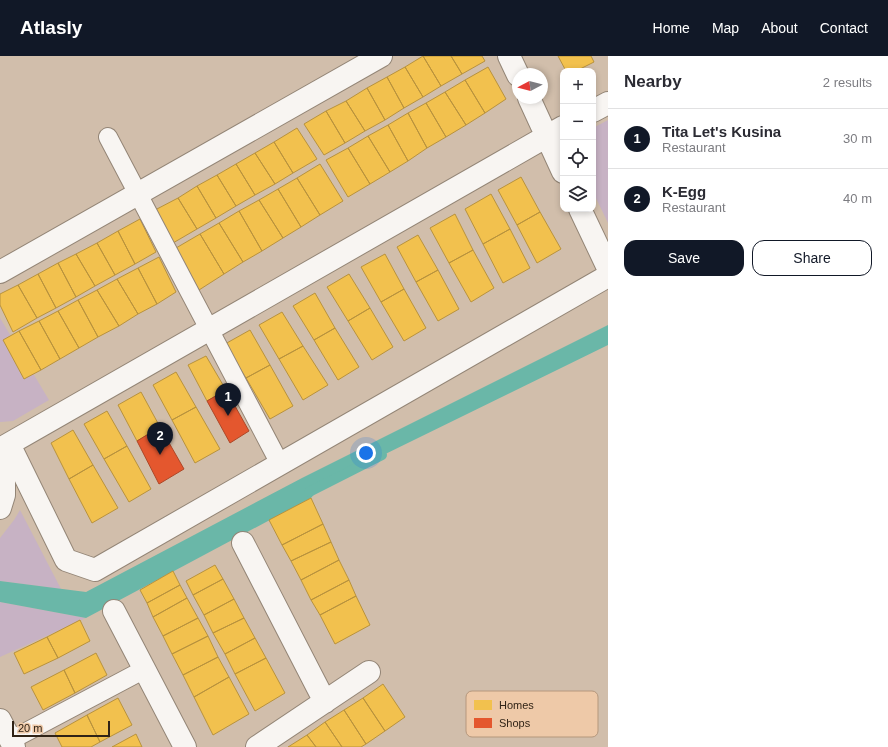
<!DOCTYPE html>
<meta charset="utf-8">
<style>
body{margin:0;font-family:Helvetica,sans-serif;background:#f2f2f3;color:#2b2b33}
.controls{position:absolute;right:12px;top:12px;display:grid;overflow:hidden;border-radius:8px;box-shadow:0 2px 6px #0003}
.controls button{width:36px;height:36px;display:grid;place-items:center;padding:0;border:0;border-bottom:1px solid #e1e1e2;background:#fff;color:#2b2b33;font:20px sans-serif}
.compass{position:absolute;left:512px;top:12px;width:36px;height:36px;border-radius:50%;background:#fff;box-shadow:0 2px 6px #0003;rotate:263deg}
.scale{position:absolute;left:12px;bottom:10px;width:98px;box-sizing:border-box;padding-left:4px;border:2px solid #302316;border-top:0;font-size:11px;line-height:14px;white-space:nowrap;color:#302316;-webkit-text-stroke:3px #eec9a8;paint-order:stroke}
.you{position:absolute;left:366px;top:397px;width:14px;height:14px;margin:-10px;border:3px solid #fff;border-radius:50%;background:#1a73e8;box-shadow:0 0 0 6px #1a73e833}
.badge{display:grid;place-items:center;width:26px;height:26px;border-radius:50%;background:#111827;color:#fff;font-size:13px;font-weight:700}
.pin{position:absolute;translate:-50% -33px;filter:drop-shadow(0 1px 2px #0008)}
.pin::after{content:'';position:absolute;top:21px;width:14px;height:12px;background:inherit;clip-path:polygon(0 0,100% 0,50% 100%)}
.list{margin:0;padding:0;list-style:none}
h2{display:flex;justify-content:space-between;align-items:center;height:52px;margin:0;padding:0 16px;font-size:17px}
h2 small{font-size:13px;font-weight:400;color:#7c7c81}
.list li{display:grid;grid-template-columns:26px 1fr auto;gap:12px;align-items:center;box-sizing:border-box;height:60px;padding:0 16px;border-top:1px solid #e1e1e2}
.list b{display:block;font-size:15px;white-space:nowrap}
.list p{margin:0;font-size:13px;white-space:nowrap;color:#7c7c81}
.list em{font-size:13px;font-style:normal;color:#7c7c81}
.actions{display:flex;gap:8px;padding:12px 16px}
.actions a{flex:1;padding:9px 0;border:1px solid #111827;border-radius:12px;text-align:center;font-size:14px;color:#111827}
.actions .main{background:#111827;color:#fff}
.icon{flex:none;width:22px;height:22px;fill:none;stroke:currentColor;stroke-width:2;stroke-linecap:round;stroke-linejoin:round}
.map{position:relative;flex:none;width:608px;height:691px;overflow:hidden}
header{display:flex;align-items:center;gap:24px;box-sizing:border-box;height:56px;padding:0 20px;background:#111827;color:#fff}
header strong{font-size:19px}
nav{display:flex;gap:22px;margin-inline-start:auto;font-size:14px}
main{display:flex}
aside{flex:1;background:#fff}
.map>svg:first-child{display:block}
</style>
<header>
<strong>Atlasly</strong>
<nav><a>Home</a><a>Map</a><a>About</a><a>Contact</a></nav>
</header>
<main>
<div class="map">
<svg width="608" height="691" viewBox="0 0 608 691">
<rect width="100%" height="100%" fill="#d1beab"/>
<path fill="#c7b2c4" d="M608,64V167L593,136V72Z
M0,262L49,344L13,365L1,366H0Z
M20,454L61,533L0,525V482L14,464Z
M0,546L86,562L0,601Z"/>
<path fill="#6ab7a8" d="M608,269V289L322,429L311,442L86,562L0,546V525L86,536L302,422Z"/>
<path fill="#f2c14e" stroke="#b8923d" d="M423,0H451L462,18L441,30Z
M423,0L441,30L423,41L405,11Z
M451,0H482L485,5L462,18Z
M558,0H591L594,6L576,15H566Z
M405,11L423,41L404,52L387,21Z
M488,11L506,43L485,57L465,24Z
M387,21L404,52L385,64L367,32Z
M465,24L485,57L466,69L445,36Z
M367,32L385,64L365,75L346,45Z
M445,36L466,69L446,81L426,47Z
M346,45L365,75L345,87L326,55Z
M426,47L446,81L427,92L408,57Z
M326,55L345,87L324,99L304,68Z
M408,57L427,92L408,105L388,69Z
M388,69L408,105L390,116L368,80Z
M297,72L317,103L293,117L274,86Z
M368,80L390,116L370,128L348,92Z
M274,86L293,117L275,128L255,97Z
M348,92L370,128L348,141L326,104Z
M255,97L275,128L255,139L236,108Z
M236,108L255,139L236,150L217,119Z
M320,108L343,145L320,159L297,122Z
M217,119L236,150L216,162L197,130Z
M521,121L540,156L517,169L498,134Z
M297,122L320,159L301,171L278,133Z
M197,130L216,162L197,173L178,142Z
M278,133L301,171L283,182L259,144Z
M491,138L510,173L483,188L465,153Z
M178,142L197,173L173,187L155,154Z
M259,144L283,182L262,195L239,155Z
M239,155L262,195L243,206L219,167Z
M540,156L561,193L537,207L517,169Z
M455,158L473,194L449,207L430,172Z
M140,163L156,196L135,208L118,175Z
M219,167L243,206L224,218L200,178Z
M510,173L530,212L503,227L483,188Z
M118,175L135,208L115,219L97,187Z
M200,178L224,218L199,234L176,192Z
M418,179L438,214L416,226L397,191Z
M97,187L115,219L95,230L76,198Z
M473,194L494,232L471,246L449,207Z
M76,198L95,230L76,241L58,207Z
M385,198L404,233L381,246L361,211Z
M159,201L176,236L157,248L138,212Z
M58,207L76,241L56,252L38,218Z
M138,212L157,248L138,258L117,223Z
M438,214L459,253L438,265L416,226Z
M38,218L56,252L37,262L18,229Z
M349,218L370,252L348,265L327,231Z
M117,223L138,258L119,270L97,234Z
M18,229L37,262L13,276L0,249V238Z
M404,233L426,272L404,285L381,246Z
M97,234L119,270L98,281L78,244Z
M315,237L335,272L314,284L293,250Z
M78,244L98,281L79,292L58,255Z
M370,252L393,291L372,304L348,265Z
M58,255L79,292L60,303L39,265Z
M282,256L303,290L279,303L259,269Z
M39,265L60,303L41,314L19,275Z
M335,272L359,311L338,324L314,284Z
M250,274L270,309L246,322L225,288Z
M19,275L41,314L24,323L3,284Z
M303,290L328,329L303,344L279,303Z
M206,300L226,334L207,345L188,309Z
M270,309L293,350L270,363L246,322Z
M176,316L196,351L172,364L153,329Z
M141,336L160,371L137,385L118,349Z
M196,351L220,393L195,407L172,364Z
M107,355L127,390L104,403L84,368Z
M73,374L93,409L69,423L51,387Z
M127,390L151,433L129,446L104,403Z
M93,409L118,452L92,467L69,423Z
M311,442L323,468L282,489L269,464Z
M323,468L331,486L291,505L282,489Z
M331,486L339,504L301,524L291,505Z
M339,504L349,524L311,544L301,524Z
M215,509L223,523L193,539L186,525Z
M173,515L180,529L147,547L140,534Z
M223,523L234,543L204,559L193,539Z
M349,524L356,540L320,559L311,544Z
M180,529L187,542L153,561L147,547Z
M356,540L370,569L335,588L320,559Z
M187,542L198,562L163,580L153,561Z
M234,543L244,562L213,577L204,559Z
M198,562L208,580L172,598L163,580Z
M244,562L255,582L225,598L213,577Z
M80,564L90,585L58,602L47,581Z
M208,580L218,601L183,619L172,598Z
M47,581L58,602L24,618L14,597Z
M255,582L266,602L235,618L225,598Z
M96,597L107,619L75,637L64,614Z
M218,601L229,621L194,641L183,619Z
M266,602L285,637L255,655L235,618Z
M64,614L75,637L43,654L31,631Z
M229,621L249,658L213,679L194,641Z
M383,628L405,661L385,675L363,642Z
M118,642L132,669L100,686L87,659Z
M363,642L385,675L366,688L344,654Z
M344,654L366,688L361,691H342L325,666Z
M87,659L100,686L91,691H62L55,677Z
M325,666L342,691H316L307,679Z
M136,678L142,691H112Z
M307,679L316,691H288Z"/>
<path fill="#e4572e" stroke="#ae4727" d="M226,334L249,375L230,387L207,345Z
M160,371L184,413L159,428L137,385Z"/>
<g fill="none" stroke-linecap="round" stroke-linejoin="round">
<path stroke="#6ab7a8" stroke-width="10" d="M309,436L382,399"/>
<g stroke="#938576" stroke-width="20">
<path id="service" d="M108,81L280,408
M11,684L145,613"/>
</g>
<g stroke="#938576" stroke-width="24">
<path id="minor" d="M509,0L518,19
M529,42L563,116
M593,55L608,47
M580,153L608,212
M0,216L381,0
M9,388L66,504L95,514L608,220
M0,393L563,71
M0,408L4,420V439L0,452
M243,487L325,646
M114,555L185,691
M0,664L14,691
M257,691L369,616"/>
</g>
<use href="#service" stroke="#f8f5f2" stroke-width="18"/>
<use href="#minor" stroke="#f8f5f2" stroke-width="22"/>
</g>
<rect x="466" y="635" width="132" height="46" rx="6" fill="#eec9a8" stroke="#b5977c" stroke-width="1"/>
<rect x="474" y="644" width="18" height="10" fill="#f2c14e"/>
<rect x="474" y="662" width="18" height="10" fill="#e4572e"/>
<g font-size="11" fill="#302316">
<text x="499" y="653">Homes</text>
<text x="499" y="671">Shops</text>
</g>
</svg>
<div class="controls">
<button>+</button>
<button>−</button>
<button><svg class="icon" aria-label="locate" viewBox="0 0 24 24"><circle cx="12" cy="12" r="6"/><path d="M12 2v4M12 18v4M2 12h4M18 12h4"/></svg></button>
<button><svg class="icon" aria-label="layers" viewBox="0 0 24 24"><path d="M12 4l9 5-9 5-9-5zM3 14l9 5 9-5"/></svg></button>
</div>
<svg class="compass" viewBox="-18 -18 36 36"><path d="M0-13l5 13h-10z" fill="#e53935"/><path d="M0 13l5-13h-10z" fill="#7c7c81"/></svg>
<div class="scale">20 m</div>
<div class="you"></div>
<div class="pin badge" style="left:228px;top:360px">1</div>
<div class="pin badge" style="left:160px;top:399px">2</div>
</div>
<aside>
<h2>Nearby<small>2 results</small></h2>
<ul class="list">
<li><span class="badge">1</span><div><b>Tita Let's Kusina</b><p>Restaurant</p></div><em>30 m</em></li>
<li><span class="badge">2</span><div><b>K-Egg</b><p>Restaurant</p></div><em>40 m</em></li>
</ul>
<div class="actions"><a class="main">Save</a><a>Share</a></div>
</aside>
</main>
